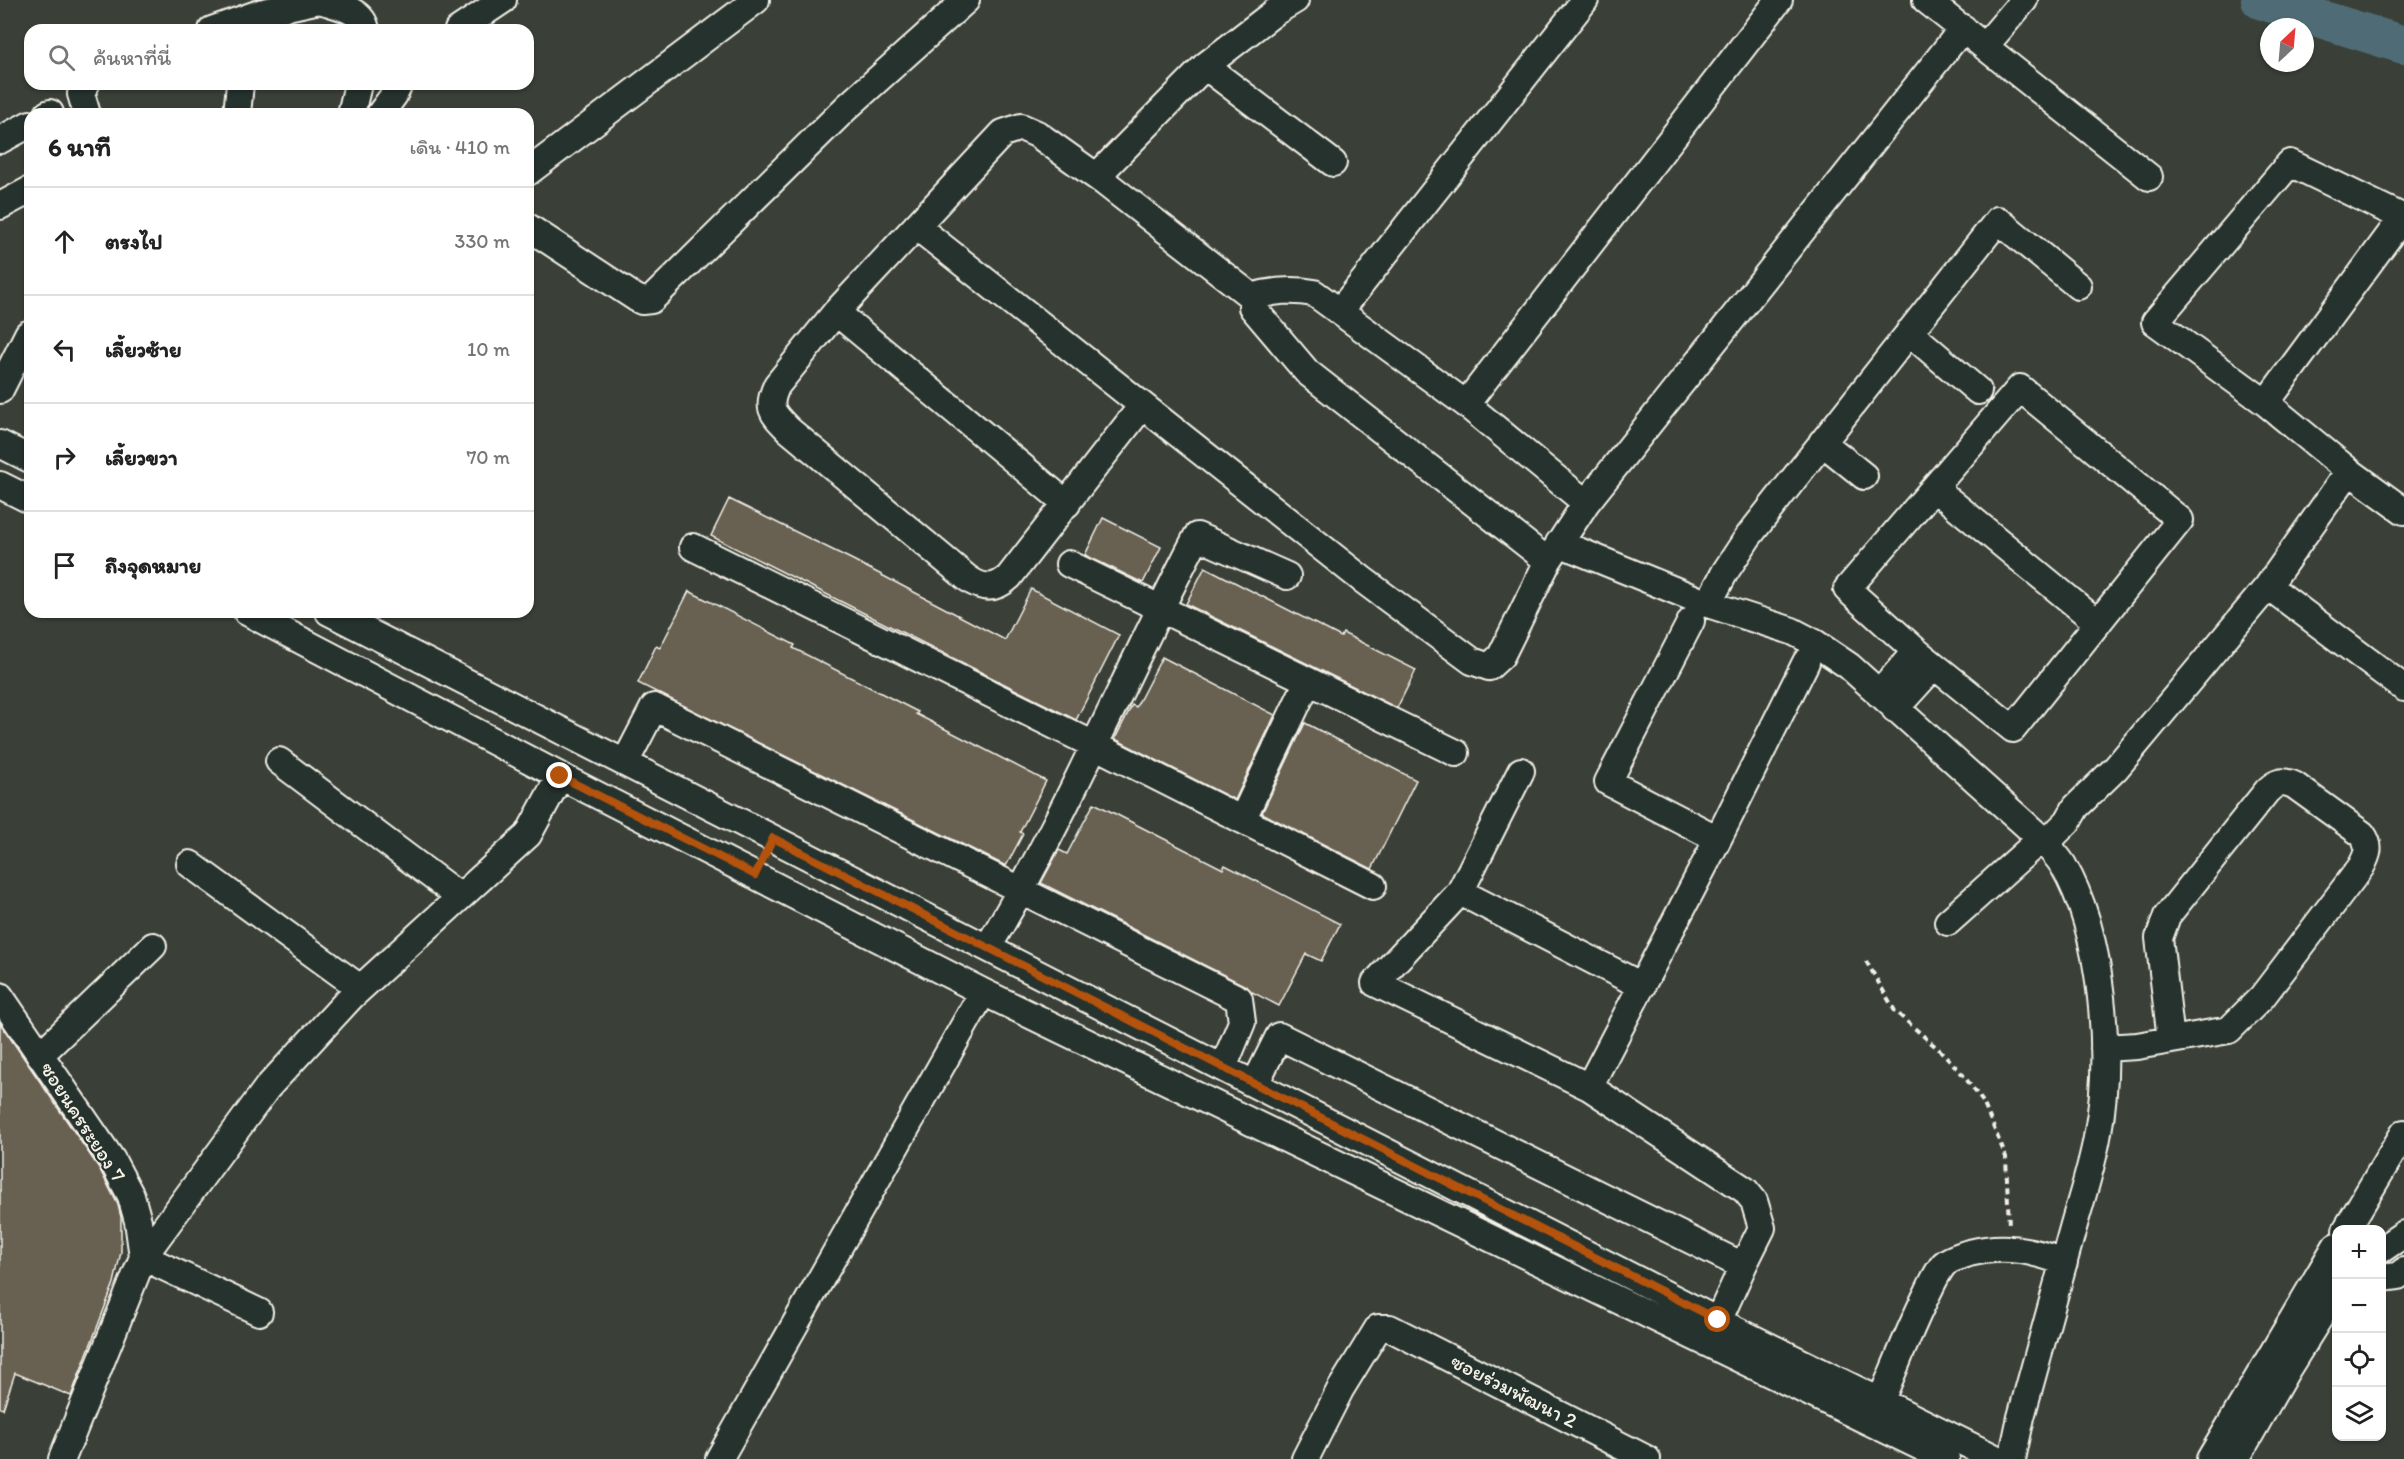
<!DOCTYPE html>
<html lang="th">
<meta charset="utf-8">
<style>
body{margin:0;font-family:Itim,"Playpen Sans Thai",sans-serif;background:#f6f6f6;color:#222}
.controls{position:absolute;right:18px;bottom:18px;display:grid;overflow:hidden;border-radius:12px;box-shadow:0 2px 4px #0004}
.controls button{width:54px;height:54px;display:grid;place-items:center;padding:0;border:0;border-bottom:2px solid #e0e0e0;background:#fff;color:#222;font:30px sans-serif}
.compass{position:absolute;left:2260px;top:18px;width:54px;height:54px;border-radius:50%;background:#fff;box-shadow:0 2px 4px #0004;rotate:26deg}
.stop{position:absolute;width:18px;height:18px;margin:-14px;border:4px solid #b45309;border-radius:50%;background:#fff}
.stop.end{background:#b45309;border-color:#fff;box-shadow:0 2px 6px #0008}
.list{margin:0;padding:0;list-style:none}
h2{display:flex;justify-content:space-between;align-items:center;height:78px;margin:0;padding:0 24px;font-size:26px}
h2 small{font-size:20px;font-weight:400;color:#767676}
.list li{display:grid;grid-template-columns:39px 1fr auto;gap:18px;align-items:center;box-sizing:border-box;height:108px;padding:0 24px;border-top:2px solid #e0e0e0}
.list b{display:block;font-size:22px;white-space:nowrap}
.list em{font-size:20px;font-style:normal;color:#767676}
.icon{flex:none;width:33px;height:33px;fill:none;stroke:currentColor;stroke-width:2;stroke-linecap:round;stroke-linejoin:round}
.map{position:relative;flex:none;width:2404px;height:1459px;overflow:hidden}
.search{position:absolute;background:#fff;box-shadow:0 2px 4px #0004;left:24px;top:24px;width:510px;height:66px;display:flex;align-items:center;gap:15px;box-sizing:border-box;padding:0 21px;border-radius:18px;color:#767676;font-size:22px}
.panel{position:absolute;background:#fff;box-shadow:0 2px 4px #0004;left:24px;top:108px;width:510px;height:510px;border-radius:18px}
.map>svg:first-child{display:block}
</style>
<div class="map">
<svg width="2404" height="1459" viewBox="0 0 2404 1459">
<rect width="100%" height="100%" fill="#3a4038"/>
<filter id="ink" filterUnits="userSpaceOnUse"><feTurbulence type="fractalNoise" baseFrequency=".0167" numOctaves="2"/><feDisplacementMap in="SourceGraphic" scale="12" xChannelSelector="R" yChannelSelector="G"/><feConvolveMatrix kernelMatrix="1 2 1 2 8 2 1 2 1" color-interpolation-filters="sRGB"/></filter>
<g filter="url(#ink)">
<g fill="none" stroke-linecap="round" stroke-linejoin="round">
<path stroke="#506c76" stroke-width="38" d="M2260,0L2404,45"/>
</g>
<path fill="#686051" stroke="#f4f1e8" stroke-width="1.5" d="M729,499L853,560L1005,640L1031,589L1119,635L1076,720L711,536Z
M1103,518L1161,547L1143,583L1085,555Z
M1205,567L1341,637L1343,633L1416,670L1397,708L1186,604Z
M689,591L795,645L793,648L918,712L916,714L1046,781L1020,832L1023,834L1006,866L638,683L656,646L660,648Z
M1162,657L1275,715L1235,800L1115,739L1132,705L1136,707Z
M1305,723L1416,780L1372,869L1262,813Z
M1094,803L1223,869L1225,865L1340,924L1321,961L1306,954L1279,1006L1252,992L1246,986L1041,883L1059,850L1067,854Z
M0,1023L99,1168L118,1205L121,1217V1252L114,1283L71,1396L15,1373L3,1409L0,1408Z"/>
<g fill="none" stroke-linecap="round" stroke-linejoin="round">
<g stroke="#f4f1e8" stroke-width="30">
<path id="minor" d="M320,0C336,6 363,9 366,30
M1926,0L2149,177
M212,30L260,13L319,0
M458,30L503,0
M1985,46L2024,0
M1205,66L1333,163
M86,84L81,94L87,114
M48,114L50,113
M237,114L240,84
M351,114L358,84
M380,114L394,95L399,84
M0,140L30,124
M528,172L756,0
M1097,176L1205,66L1275,12L1295,0
M0,206L30,190
M2404,218L2290,163L2155,322L2266,403L2349,471L2404,511
M916,226L1363,580L1472,661L1489,667L1501,656L1548,561L1586,503L1963,28
M528,227L636,298L642,301L651,300L846,108L966,0
M1252,297C1274,290 1292,289 1314,293L1466,404L1586,503
M1340,311L1585,0
M836,312L1067,504
M1909,332L1978,391
M2020,388L2180,520L2013,729L1916,651L1847,589Z
M0,390L28,334
M2266,403L2403,217
M1466,404L1779,0
M1142,406L1009,577C995,590 982,589 967,578L789,430C772,413 766,408 777,385L836,312L1003,133L1021,127L1037,134L1104,182L1252,297V307L1307,372L1548,561
M1822,442L1864,476
M0,444L30,459
M0,485L30,500
M1934,488L2098,623
M1559,543L1708,604L1792,631L1815,643L1849,666L2036,834C2046,844 2056,854 2063,865C2103,933 2112,1055 2098,1132C2093,1164 2082,1196 2073,1228C2056,1291 2038,1354 2021,1417L2012,1459
M693,547L1094,745L1373,886
M1069,564L1456,753
M2268,586L2404,688
M1708,604L1725,572L1748,537L1998,220L2078,286
M247,612L560,776L983,992L1946,1459
M329,612L1718,1321L1997,1459
M1691,621L1608,782L1718,839
M1879,694L1916,651
M1895,709L1934,666
M279,761L460,897
M625,763L654,707L1239,999L1242,1022L1223,1068
M1521,771L1460,892L1642,986
M1242,820L1308,681
M2046,843L2068,821L2076,807L2116,768L2268,586L2349,471
M190,864L360,988
M1460,892L1375,983L1589,1087L1745,1190L1754,1201L1762,1228L1743,1266
M1948,922L2041,839
M988,947C1067,815 1126,672 1197,536L1287,576
M0,996L112,1160L131,1196L138,1221L143,1257
M2104,1048L2137,1046L2229,1030L2262,997L2361,867C2368,854 2371,846 2362,834L2294,785C2282,780 2276,782 2267,791L2167,916L2159,938L2171,1040
M40,1055L153,946
M1255,1084L1279,1036L1743,1266L1718,1321
M1589,1087L1718,839L1806,662
M2346,1230L2404,1133
M2382,1249L2404,1234
M143,1257L259,1312
M2382,1278L2398,1276L2404,1271
M1880,1402C1896,1365 1910,1328 1928,1292C1933,1282 1937,1272 1944,1264C1951,1258 1961,1256 1969,1253C2004,1244 2031,1250 2064,1262
M62,1459L143,1257L267,1088L351,997L528,835L560,776
M719,1459L983,992
M1305,1459L1340,1390L1378,1328H1390L1647,1459
M2210,1459L2336,1246
M2236,1459L2286,1371L2336,1291"/>
</g>
<path stroke="#f4f1e8" stroke-width="4" stroke-dasharray="6 4.5" stroke-linecap="butt" d="M1866,961L1895,1011L1944,1054L1964,1076L1983,1102L2006,1157L2009,1226"/>
<use href="#minor" stroke="#26332d" stroke-width="26"/>
</g>
</g>
<g fill="none" stroke-linecap="round" stroke-linejoin="round" filter="url(#ink)">
<path stroke="#b45309" stroke-width="8" d="M560,776L755,875L773,838L1718,1320"/>
</g>
<g text-anchor="middle" stroke-width="4.5" stroke-linejoin="round" paint-order="stroke">
<g font-size="21" fill="#f4f1e8" stroke="#26332d">
<text transform="translate(83 1122) rotate(57)" y="7">ซอยนครระยอง 7</text>
<text transform="translate(1514 1391) rotate(27)" y="7">ซอยร่วมพัฒนา 2</text>
</g>
</g>
</svg>
<div class="controls">
<button>+</button>
<button>−</button>
<button><svg class="icon" aria-label="locate" viewBox="0 0 24 24"><circle cx="12" cy="12" r="6"/><path d="M12 2v4M12 18v4M2 12h4M18 12h4"/></svg></button>
<button><svg class="icon" aria-label="layers" viewBox="0 0 24 24"><path d="M12 4l9 5-9 5-9-5zM3 14l9 5 9-5"/></svg></button>
</div>
<svg class="compass" viewBox="-18 -18 36 36"><path d="M0-13l5 13h-10z" fill="#e53935"/><path d="M0 13l5-13h-10z" fill="#767676"/></svg>
<div class="stop" style="left:1718px;top:1320px"></div>
<div class="stop end" style="left:560px;top:776px"></div>
<div class="search"><svg class="icon" aria-label="search" viewBox="0 0 24 24"><circle cx="10" cy="10" r="6"/><path d="M15 15l6 6"/></svg>ค้นหาที่นี่</div>
<section class="panel">
<h2>6 นาที<small>เดิน · 410 m</small></h2>
<ul class="list">
<li><svg class="icon" aria-label="ahead" viewBox="0 0 24 24"><path d="M12 20V5M6 11l6-6 6 6"/></svg><div><b>ตรงไป</b></div><em>330 m</em></li>
<li><svg class="icon" aria-label="left" viewBox="0 0 24 24"><path d="M17 20v-9H6M10 6l-5 5 5 5"/></svg><div><b>เลี้ยวซ้าย</b></div><em>10 m</em></li>
<li><svg class="icon" aria-label="right" viewBox="0 0 24 24"><path d="M7 20v-9h11M14 6l5 5-5 5"/></svg><div><b>เลี้ยวขวา</b></div><em>70 m</em></li>
<li><svg class="icon" aria-label="arrive" viewBox="0 0 24 24"><path d="M6 21V4h12l-3 4 3 4H6"/></svg><div><b>ถึงจุดหมาย</b></div></li>
</ul>
</section>
</div>
